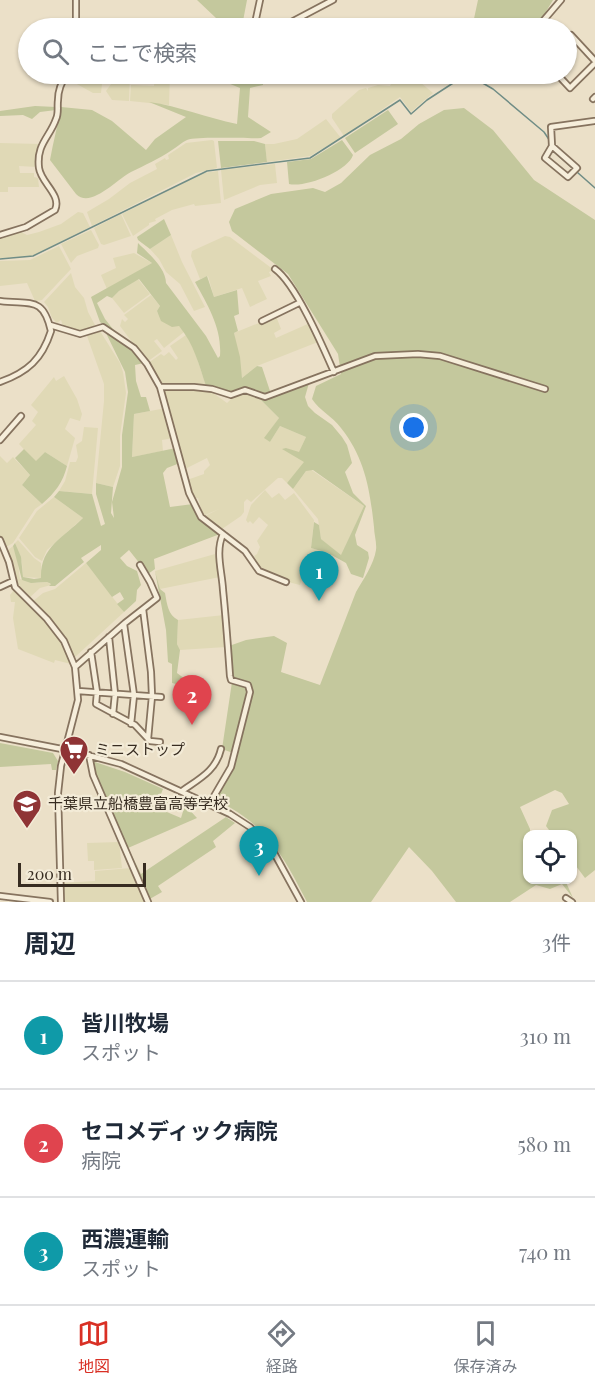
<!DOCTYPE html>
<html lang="ja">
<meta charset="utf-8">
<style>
body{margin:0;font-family:"Playfair Display","Noto Sans JP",serif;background:#f6f6f7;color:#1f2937}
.controls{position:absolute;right:18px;bottom:18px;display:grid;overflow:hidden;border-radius:12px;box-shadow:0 2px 4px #0004}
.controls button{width:54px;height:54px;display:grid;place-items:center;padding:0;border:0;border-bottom:2px solid #e0e1e3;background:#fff;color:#1f2937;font:30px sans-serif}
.scale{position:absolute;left:18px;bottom:15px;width:128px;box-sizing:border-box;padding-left:6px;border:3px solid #372c21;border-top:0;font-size:16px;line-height:21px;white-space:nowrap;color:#372c21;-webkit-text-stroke:4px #f3ebd7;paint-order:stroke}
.you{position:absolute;left:414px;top:428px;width:21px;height:21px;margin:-15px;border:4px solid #fff;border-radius:50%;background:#1a73e8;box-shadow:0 0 0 9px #1a73e833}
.badge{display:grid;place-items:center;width:39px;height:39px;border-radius:50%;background:#d93025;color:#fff;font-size:20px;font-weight:700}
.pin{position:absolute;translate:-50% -50px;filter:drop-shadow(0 2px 3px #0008)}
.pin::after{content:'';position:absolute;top:32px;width:21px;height:18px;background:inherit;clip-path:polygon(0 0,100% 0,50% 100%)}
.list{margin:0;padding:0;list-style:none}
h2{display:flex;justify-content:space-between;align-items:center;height:78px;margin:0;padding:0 24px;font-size:26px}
h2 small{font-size:20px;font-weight:400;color:#747a83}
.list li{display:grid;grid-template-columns:39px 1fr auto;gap:18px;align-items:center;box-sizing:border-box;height:108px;padding:0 24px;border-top:2px solid #e0e1e3}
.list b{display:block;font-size:22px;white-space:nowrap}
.list p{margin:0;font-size:20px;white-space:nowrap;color:#747a83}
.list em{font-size:20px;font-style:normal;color:#747a83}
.icon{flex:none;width:33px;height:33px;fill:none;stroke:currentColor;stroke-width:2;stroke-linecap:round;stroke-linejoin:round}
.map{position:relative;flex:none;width:595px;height:902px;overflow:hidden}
.search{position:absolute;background:#fff;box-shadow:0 2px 4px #0004;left:18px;right:18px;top:18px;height:66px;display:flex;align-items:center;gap:15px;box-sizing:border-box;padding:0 21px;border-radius:33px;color:#747a83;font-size:22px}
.sheet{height:402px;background:#fff}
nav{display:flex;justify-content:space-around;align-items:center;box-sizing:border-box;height:84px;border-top:2px solid #e0e1e3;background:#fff;font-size:16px;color:#747a83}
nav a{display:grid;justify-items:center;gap:3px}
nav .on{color:#d93025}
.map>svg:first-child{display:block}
</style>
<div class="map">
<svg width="595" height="902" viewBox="0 0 595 902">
<rect width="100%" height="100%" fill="#ebe0c8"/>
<path fill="#e0d9b6" d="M69,74H110L107,82L102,84L101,93H93L66,78Z
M115,74H130L129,101L112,100L106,91L114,80Z
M155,74H170L169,105L130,101L131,85L154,86Z
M407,75L411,84L420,82L433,93L411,112L400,97L344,136L332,118V114L359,90L366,88L368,91V88L378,85L390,86L392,82Z
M326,119L341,138L310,156L267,162L265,144H274L297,139Z
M212,140L214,141L217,168L196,173L92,226L87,212L109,199L130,183L157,169L155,164L165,158L166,160L169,159L168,155L186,143Z
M0,143L40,144L37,167L19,166L20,173H34V177L38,178L39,187H8V192H0Z
M275,164L277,183L260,185L224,200L221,170Z
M218,171L221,203L195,206L194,204L172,210L155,219L156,221L149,223V225L133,236L122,214L203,173Z
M78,212L83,213L90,227L30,257L0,258V238L21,232L27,235L39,232L61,224Z
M121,214L131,236L104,245L101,244L94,228Z
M91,230L99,245L98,248L77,256L71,263L61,244Z
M171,235L182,262L205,307L194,311L180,284L166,272L159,259L150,249Z
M225,236L230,237L274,270L269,272L271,276L258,281L267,299L250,307L242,288L214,297L208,276L200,279L191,256L192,251Z
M59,246L71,269L42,300L35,301L27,283L0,286V261L30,260Z
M134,253L152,263L107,289L101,275L116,268L113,258Z
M71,273L75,287L84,298L88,312L95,325L86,331L80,332L63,326L61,320L57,323L52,318L48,307L44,302Z
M138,279L150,294L124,313L112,298L119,291Z
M151,295L160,306L157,312L179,326L184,332L164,348L157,339L154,341L162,351L147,362L120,326L122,319L125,322L128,319L124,315Z
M276,316L281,329L274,333L276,338L310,323L318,342L257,366L242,378L234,333Z
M97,331H100L120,363L123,372L126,393L120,436V466L113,487L96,483L104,401V384L87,336Z
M186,335L194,349L206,386H162L148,363L161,354L164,356L169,352L176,360L178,358L170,346Z
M64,376L77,399L82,414L80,421L70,418L65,429L75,438L67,466L45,452L36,462L19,444L36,425L32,421L38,412L31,405L54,377L56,381Z
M193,387L209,390L227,403L233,397L245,392L259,398L279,418L265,438L270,442L280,426L306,437L299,453L286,448L305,462L287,483L282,478H278L251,502L247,499L244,502V512L241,516L222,529L203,517L219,509L203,516L198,498L194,499L190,492L187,480L204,474V471L210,465L207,458L185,469L163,389Z
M166,408L174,438L162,440L163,451L132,457L134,414Z
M84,427L98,428L92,494L59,491L65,481L70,462H76L78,457L76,445L82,441Z
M0,456L7,463L13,457L30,475L22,485L42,504L35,509L13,543L6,547L0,537Z
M310,469L364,506L341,556L321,539L318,519L293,489L306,471Z
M265,490L272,498L279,493L285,500L294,493L314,520L311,548L322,551L317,569L306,566L300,585L288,582L261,570L254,556L257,554L260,547L257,541L268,525L259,517L253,524L250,521L248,523L246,520L251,505Z
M54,497L83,518L47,550L42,561L35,557L19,538L37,511Z
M18,540L34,558L41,563V578L23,577L22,563L15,543Z
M13,546L17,557L20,579L37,583L47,582L51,585L40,588L28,599L16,585L7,551Z
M215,554L220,577L160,589L155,571Z
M86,563L124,612L74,658L55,627L32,602L43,593L55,589Z
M14,590L44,619L65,648L71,664L55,660L54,663L18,649L13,618L15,602H11L10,595Z
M224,615L226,647L180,650L177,644L178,620Z
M119,842L122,868L94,870V861H88L87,843Z
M131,868L147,902H63L62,883L95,881V871Z"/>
<path fill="#c4c89d" d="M197,0H247L243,21L248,28H229V21L216,18Z
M478,0H553L536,28H472Z
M224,74H263V85L250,88L248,117L271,132L261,138C246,139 199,136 187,140C182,142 177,147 172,150C159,159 145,165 131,172C117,179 91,209 76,194L50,160C53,142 58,125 61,107L92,110L112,121L146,150L155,139L186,117L149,102C179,106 207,118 237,124L240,88L223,81Z
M35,106L56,107V110L40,112L32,119L23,115L0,116V111Z
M464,108L493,130L534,180L595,220V870L585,878L573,862L572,834H552L546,826L552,810L569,804L562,793L555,790L520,807L530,829V834H528V880H565L573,898L562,884L550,889L536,885L510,902H456L432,871L409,847L371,902H307C282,853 266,824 214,799L236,755L252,687V685L232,678L229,646L246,640L274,636L287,643L281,672L320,685L356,592C363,580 374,564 376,550C377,543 374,534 374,527C370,490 365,458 341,428C332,416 320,411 312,399L316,386L341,374L338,354L288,274L232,231L229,222L235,209L271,194L313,188L325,192L341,183L370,155L401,139L419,124L444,110Z
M388,110L398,124L355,153L345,138Z
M342,140L353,155C348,171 305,188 289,184L287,162L311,159Z
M218,141H254L265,144L267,162L221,168Z
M164,219L171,235L150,249L138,240L137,237Z
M138,243C148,253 166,268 166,283L206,336L218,358L220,356C222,328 208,306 195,282L207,276L214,297L237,290L239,314L234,316L238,331L234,333L240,357L242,378L257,366L262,367L271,394H260L244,389L234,393L206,386C199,365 194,344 179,326L172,327L161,321L157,311L160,306L139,279L119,291L112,298L107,296L97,303L105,319L120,338L100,322L91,297L152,263L137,253Z
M104,329L133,350L144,363L135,365L136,381L141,397H146L150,411L134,414L132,457L176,448L180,463L167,468L163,473L170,507L193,504L197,513L220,534L154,559L155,569L148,574L129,550L120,558L127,566L137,571L141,585L137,590L136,601L124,612L117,604L124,599L120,592L112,597L86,563L101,550V545L81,558L84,562L55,586H49L51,584L47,582L31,583L22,580L13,546L15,543L21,557L23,577L34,579L41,578C40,547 63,538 83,518L54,497L59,491L92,494L101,526L105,524L96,494V483L113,487L111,513L114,518L112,502L122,467V435L128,392L125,372Z
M309,383L305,397L308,406L315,413L332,425L342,437L347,445L352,463L345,472L353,493L366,506L355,535L357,545L368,552L369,558L363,578L351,574L346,563L328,553L311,548L314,522L319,525L321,539L341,555L364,506L313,470L306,471L293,489L287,483L304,462L282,449L286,448L299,452L306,437L280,426L270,442L264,438L279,418L259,398L272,397Z
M24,449L36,461L45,452L67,466C63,482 55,493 42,504L22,485L30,475L15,458Z
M155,571L160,589L165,593C167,604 168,615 178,620L177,644L180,650L177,673L185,679L188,687L172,683V664L168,662L166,630Z
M232,682L245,685L248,689L233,753L222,749Z
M0,743L53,753L58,761L56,770H52L51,764L0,767Z
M92,761L125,772L163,789L159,799L168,802L162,810L181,818L185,805L197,818L128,848L141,874L226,817L235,823L213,841L216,847L158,886L162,892L148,900L95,774Z"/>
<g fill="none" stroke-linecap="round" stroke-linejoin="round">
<path stroke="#708d86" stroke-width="1.5" d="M551,149L595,188
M0,259L33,256L207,171L310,158L400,100L411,114L427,100L467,74L493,89L544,132L550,141"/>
<g stroke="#86735f" stroke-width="8">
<path id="minor" d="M76,0V28
M254,28L260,0
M280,28L333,0
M537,28L561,0
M566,39L571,35L595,61
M557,74L570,88L595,63
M593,99L595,97
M552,146L545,158L568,177L577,168L552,146L551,127L594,121
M0,235L26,227L55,210C62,195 41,183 39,168C36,144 50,137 56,119C59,113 57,107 58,100C58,91 62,81 67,74
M275,269C296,284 323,347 334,372
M0,301C31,305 43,296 51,331C42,359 28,372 0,382
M262,321L299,303
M50,325L80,334L103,327L134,348L147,364L160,387L189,493L201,517L245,551L259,571L286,582
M160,387H194L212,389L231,395L245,390L265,397L375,356L418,354L440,356L545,389
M0,440L21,416
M0,540L9,562L15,587L47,619L64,641L75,667L78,700L61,766L58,793L61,902
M0,587L13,581
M143,609L151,672L152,696L148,739
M124,624L134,695L131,724
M109,637L115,694L113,714
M91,652L97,692L96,704L135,725L150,741L160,742
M75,667L125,623L157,598L150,582L140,565
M78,691L161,697
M0,737L72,751L121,764L230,814L250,827L273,851L301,902
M89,755L93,775L148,902
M182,791C199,779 216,771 221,749
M210,803L231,767L250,692L248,685L231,680L230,676C228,648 226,619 223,590C222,571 215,552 223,534
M0,896L50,902
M566,898L572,902"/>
</g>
<use href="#minor" stroke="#f6eedb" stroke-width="4.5"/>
</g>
<defs>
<g id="supermarket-pin" transform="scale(1.5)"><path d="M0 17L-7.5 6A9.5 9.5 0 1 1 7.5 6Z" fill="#8f3435" stroke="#f3ebd7"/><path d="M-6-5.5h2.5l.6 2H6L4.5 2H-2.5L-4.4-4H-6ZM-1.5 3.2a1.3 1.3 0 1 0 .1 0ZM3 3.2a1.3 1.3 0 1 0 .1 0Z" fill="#fff"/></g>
<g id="school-pin" transform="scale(1.5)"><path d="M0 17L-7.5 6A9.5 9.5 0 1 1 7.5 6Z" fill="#8f3435" stroke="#f3ebd7"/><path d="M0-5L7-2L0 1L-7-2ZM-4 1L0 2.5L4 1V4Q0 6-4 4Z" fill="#fff"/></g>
</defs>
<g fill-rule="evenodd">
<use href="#supermarket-pin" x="74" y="750"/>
<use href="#school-pin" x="27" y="804"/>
</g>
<g text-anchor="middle" stroke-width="4.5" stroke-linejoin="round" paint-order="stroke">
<g font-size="15" fill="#372c21" stroke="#f3ebd7" text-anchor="start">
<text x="95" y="755">ミニストップ</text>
<text x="48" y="809">千葉県立船橋豊富高等学校</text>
</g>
</g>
</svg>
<div class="controls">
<button><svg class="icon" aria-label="locate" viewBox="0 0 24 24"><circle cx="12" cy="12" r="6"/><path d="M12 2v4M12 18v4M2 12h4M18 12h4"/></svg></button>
</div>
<div class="scale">200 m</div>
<div class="you"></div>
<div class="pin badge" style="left:319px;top:601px;background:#0f9aa8">1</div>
<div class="pin badge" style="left:192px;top:725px;background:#e0444e">2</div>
<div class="pin badge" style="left:259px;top:876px;background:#0f9aa8">3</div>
<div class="search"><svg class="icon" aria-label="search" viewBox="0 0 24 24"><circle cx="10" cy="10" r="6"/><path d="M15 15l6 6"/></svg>ここで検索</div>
</div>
<section class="sheet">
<h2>周辺<small>3件</small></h2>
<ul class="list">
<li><span class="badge" style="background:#0f9aa8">1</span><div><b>皆川牧場</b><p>スポット</p></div><em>310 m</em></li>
<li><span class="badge" style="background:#e0444e">2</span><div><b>セコメディック病院</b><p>病院</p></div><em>580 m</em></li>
<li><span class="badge" style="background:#0f9aa8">3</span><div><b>西濃運輸</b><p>スポット</p></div><em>740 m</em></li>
</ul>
</section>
<nav>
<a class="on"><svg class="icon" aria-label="map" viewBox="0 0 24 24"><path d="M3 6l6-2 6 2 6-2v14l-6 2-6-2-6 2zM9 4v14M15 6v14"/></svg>地図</a>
<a><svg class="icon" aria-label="directions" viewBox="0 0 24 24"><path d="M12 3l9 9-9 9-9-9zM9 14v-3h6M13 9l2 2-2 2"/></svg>経路</a>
<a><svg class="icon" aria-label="saved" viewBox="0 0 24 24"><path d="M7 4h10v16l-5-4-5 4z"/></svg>保存済み</a>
</nav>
